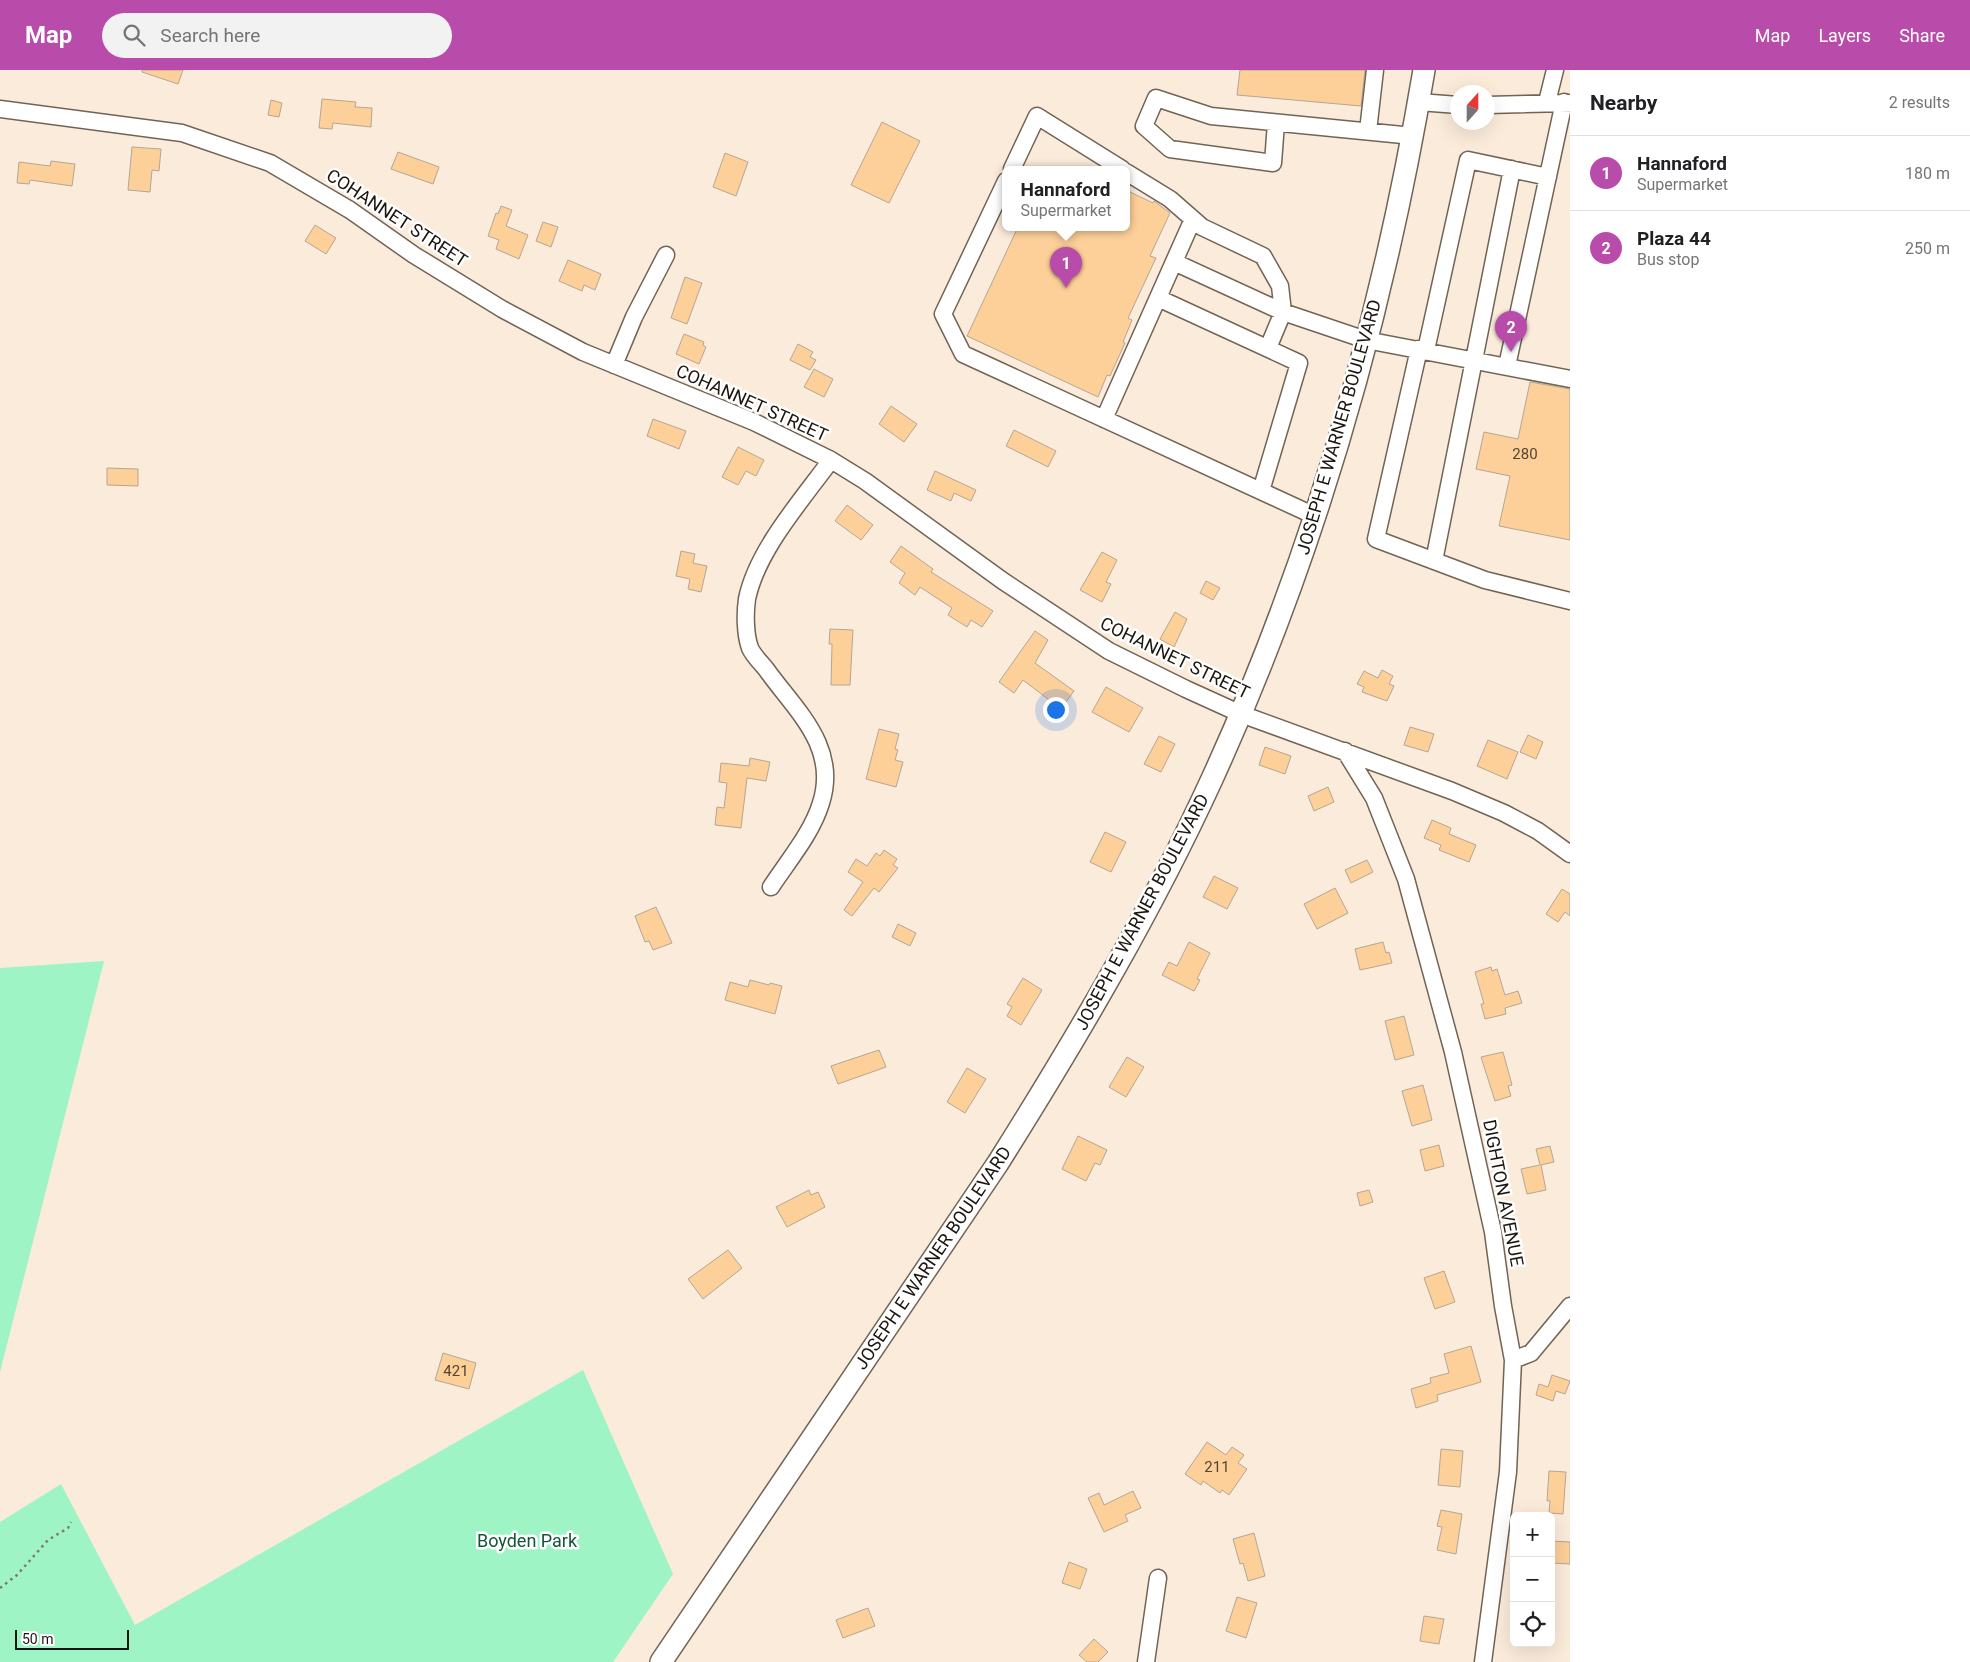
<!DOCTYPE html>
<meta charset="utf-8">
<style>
body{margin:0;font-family:Roboto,sans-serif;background:#f2f2f2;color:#202124}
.controls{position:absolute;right:15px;bottom:15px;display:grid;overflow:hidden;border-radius:8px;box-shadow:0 5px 20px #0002}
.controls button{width:45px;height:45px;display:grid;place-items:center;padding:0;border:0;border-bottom:1px solid #e0e0e0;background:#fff;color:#202124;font:25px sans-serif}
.compass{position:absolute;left:1450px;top:15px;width:45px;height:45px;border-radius:50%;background:#fff;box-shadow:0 5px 20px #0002;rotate:21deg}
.scale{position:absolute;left:15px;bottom:12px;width:114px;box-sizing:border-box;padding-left:5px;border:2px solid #1b150f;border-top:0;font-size:14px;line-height:18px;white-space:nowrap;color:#1b150f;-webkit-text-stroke:4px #fff;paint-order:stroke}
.you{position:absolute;left:1055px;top:639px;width:18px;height:18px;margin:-12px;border:4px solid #fff;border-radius:50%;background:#1a73e8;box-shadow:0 0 0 8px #1a73e833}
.badge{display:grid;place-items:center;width:32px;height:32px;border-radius:50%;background:#b94baa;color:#fff;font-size:16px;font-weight:700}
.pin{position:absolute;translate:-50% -41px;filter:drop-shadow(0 1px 2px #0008)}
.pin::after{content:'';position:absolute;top:26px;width:18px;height:15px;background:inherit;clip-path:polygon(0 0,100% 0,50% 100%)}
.popup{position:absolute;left:1002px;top:96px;width:128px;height:65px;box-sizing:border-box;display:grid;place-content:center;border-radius:8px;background:#fff;filter:drop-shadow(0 1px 4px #0005);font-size:16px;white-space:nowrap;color:#757577}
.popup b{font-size:19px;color:#202124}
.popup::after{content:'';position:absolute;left:50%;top:100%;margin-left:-10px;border:10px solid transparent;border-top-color:#fff}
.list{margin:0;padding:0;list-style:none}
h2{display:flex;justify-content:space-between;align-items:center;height:65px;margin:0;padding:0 20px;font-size:21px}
h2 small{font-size:16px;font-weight:400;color:#757577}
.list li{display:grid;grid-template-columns:32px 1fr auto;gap:15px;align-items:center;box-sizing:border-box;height:75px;padding:0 20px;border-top:1px solid #e0e0e0}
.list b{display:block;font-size:19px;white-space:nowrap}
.list p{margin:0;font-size:16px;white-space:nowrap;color:#757577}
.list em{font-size:16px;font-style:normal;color:#757577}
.icon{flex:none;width:28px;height:28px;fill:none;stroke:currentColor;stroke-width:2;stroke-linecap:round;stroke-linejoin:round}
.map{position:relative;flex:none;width:1570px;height:1592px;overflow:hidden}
header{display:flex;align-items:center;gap:30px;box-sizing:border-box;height:70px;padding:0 25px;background:#b94baa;color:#fff}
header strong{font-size:24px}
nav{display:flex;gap:28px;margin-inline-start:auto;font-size:18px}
.search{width:350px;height:45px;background:#f2f2f2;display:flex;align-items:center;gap:12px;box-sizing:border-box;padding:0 18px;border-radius:28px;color:#757577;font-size:19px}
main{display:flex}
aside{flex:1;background:#fff}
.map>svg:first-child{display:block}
</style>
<header>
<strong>Map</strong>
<div class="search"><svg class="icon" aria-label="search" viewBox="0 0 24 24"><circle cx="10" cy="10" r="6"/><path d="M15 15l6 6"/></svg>Search here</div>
<nav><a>Map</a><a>Layers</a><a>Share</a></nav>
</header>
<main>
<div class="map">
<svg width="1570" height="1592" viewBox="0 0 1570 1592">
<rect width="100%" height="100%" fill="#fbebda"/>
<path fill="#9ef4c4" d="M104,891L0,1302V898Z
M583,1300L673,1504L613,1592H0V1452L61,1414L135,1555Z"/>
<path fill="#fdcf99" stroke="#b5a696" d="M142,0H183L178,14L142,2Z
M1240,0H1365L1361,36L1237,25Z
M322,29L356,32L355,37L372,38L371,57L333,53L332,59L319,58Z
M271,30L282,33L279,47L268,45Z
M882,52L920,71L889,133L851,115Z
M132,77L161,79L159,101L152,100L150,122L128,120Z
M398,82L439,97L433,114L391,99Z
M725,83L748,92L736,126L713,117Z
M51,91L75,94L72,116L30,110L29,114L17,113L19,92L50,96Z
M1126,120L1153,133L1154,131L1170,143L1150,186L1156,188L1128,248L1132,250L1123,272L1125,273L1110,306L1107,305L1098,327L967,266L1018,157H1126Z
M501,136L512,140L506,156L528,165L519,189L496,179L499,170L488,166L496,143L498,144Z
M543,152L558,157L551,177L536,171Z
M315,155L336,168L326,184L305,171Z
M568,190L601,204L595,220L584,215L582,221L559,211Z
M685,207L702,213L687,254L671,248Z
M684,264L704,272L703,275L706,277L699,294L676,284Z
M798,274L813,282L810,287L816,290L810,300L790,290Z
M814,299L833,309L824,327L804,317Z
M1530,312L1570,319V470L1499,456L1510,406L1476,399L1484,362L1518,369Z
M891,336L917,354L904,372L879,354Z
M653,349L686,361L679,379L647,366Z
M1014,360L1056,381L1048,397L1006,376Z
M738,377L764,390L756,406L746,401L738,415L722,407Z
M107,398L138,399V416L107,415Z
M935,401L976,420L971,431L954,423L951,431L927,420Z
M847,435L873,455L861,470L835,451Z
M901,476L933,499L931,502L993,541L982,557L971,550L967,557L948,545L952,538L920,517L915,525L899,513L905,503L890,492Z
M681,481L695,484L693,493L707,496L701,522L688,519L690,509L676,506Z
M1102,482L1117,490L1106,512L1111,514L1102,532L1080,520Z
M1206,511L1220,518L1213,530L1200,523Z
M1175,542L1187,549L1174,577L1160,569Z
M830,559L853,560L850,615H831L832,574H829Z
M1035,561L1048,570L1035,593L1074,621L1061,639L1023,610L1014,623L999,612Z
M1382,600L1393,606L1389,614L1394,616L1387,631L1362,622L1364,617L1357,614L1364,601L1378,608Z
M1106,617L1143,638L1129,662L1092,642Z
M1410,657L1434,664L1428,682L1404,675Z
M879,659L899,664L895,679L898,680L895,690L903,692L896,717L866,709Z
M1528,665L1543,672L1536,689L1520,682Z
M1159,666L1175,674L1161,702L1144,694Z
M1488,670L1518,682L1507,709L1477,696Z
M1265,677L1291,686L1285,704L1259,695Z
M750,688L770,692L766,711L747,708L741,758L715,755L717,737L724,738L727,713L719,712L721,693L749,696Z
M1328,717L1334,732L1314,741L1308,726Z
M1432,750L1451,758L1449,764L1476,775L1469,792L1439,780L1441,775L1424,768Z
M1105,762L1126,772L1111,802L1090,792Z
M884,780L897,789L893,795L898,798L879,822L874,818L852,846L844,840L863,812L848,802L856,789L867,796L876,783L880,786Z
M1367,790L1373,802L1351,813L1345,800Z
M1214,806L1238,818L1227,839L1203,827Z
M1335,818L1348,843L1317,859L1304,834Z
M1562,819L1570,824V846L1565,842L1558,852L1546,844Z
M656,837L672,873L653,880L649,871L645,872L635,846Z
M898,854L916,863L910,876L892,867Z
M1189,872L1210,883L1197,909L1200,910L1194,921L1162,905L1169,892L1177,896Z
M1383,872L1386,883L1389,882L1392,893L1360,900L1355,879Z
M1491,897L1492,901L1497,899L1505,925L1518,921L1522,933L1505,938L1506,944L1485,949L1481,934H1484L1475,902Z
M1023,908L1042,920L1021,955L1007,946L1012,937L1007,934Z
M750,910L769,915L770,913L782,916L775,944L725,930L730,912L748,917Z
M1404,946L1414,985L1395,990L1385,951Z
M879,980L886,997L838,1014L831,996Z
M1503,982L1512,1015L1508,1016L1511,1026L1495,1031L1481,987Z
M1127,987L1144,997L1126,1027L1109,1017Z
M967,998L986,1009L965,1043L947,1032Z
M1423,1015L1432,1050L1412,1056L1402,1021Z
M1078,1066L1107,1080L1100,1095L1095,1093L1086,1111L1062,1099Z
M1439,1075L1444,1096L1425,1101L1420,1080Z
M1550,1076L1554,1092L1541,1095L1546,1120L1527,1124L1521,1099L1540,1095L1536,1079Z
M809,1120L811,1125L818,1122L825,1137L787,1157L776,1137Z
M1369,1120L1373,1132L1360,1136L1357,1123Z
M728,1180L742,1198L703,1229L688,1209Z
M1444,1201L1455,1232L1435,1239L1424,1208Z
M1471,1276L1481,1312L1437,1325L1438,1331L1416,1338L1411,1319L1431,1313L1430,1308L1449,1303L1444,1284Z
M443,1283L476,1293L469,1319L435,1310Z
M1552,1305L1570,1311L1565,1324L1556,1321L1553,1331L1536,1325L1539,1314L1548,1317Z
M1207,1372L1226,1385L1232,1377L1244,1385L1238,1393L1247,1399L1229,1425L1222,1420L1220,1423L1203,1411L1201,1415L1185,1404Z
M1441,1379L1463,1381L1460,1417L1438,1415Z
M1549,1401L1566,1402L1563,1444L1549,1443L1550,1431H1547Z
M1133,1421L1141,1438L1125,1445L1128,1451L1104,1462L1088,1428L1099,1423L1104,1435Z
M1441,1440L1462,1444L1456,1484L1437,1480L1442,1457L1437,1456Z
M1254,1463L1265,1506L1248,1511L1243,1493L1240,1494L1233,1469Z
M1551,1471L1570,1472V1494L1551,1493Z
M1069,1492L1087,1499L1080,1519L1062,1513Z
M1237,1527L1257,1533L1246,1568L1226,1561Z
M868,1538L875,1556L843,1568L836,1550Z
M1424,1546L1444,1549L1439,1574L1420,1571Z
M1094,1569L1108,1582L1098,1592H1087L1079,1585Z"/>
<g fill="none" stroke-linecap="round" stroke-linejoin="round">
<g stroke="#716455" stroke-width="19">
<path id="minor" d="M1419,32L1458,35
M1547,32L1555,0
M1488,35L1570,33
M0,39L182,63L270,93L350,140L414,185L502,239L583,282L754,352L831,390L865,411L1003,511L1109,581L1186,619L1241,644L1452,721L1504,743L1538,761L1570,784
M1276,53L1273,93L1170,79L1144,56L1156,28L1211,46L1413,66
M1368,61L1375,0
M1012,99L1037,46L1122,99
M1126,102L1170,129L1202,157L1263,186L1280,216L1283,242L1268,278
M1006,111L943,244L963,284L1315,446
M1174,192L1283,242L1366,270L1570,309
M1158,228L1299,293L1261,421
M1419,279L1376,469L1485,510L1570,531
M1426,280L1468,90L1548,107
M614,295L634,247L666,185
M1507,296L1564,32
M1104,349L1193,149
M1434,491L1512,99
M1345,681L1374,728L1406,809L1453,982L1493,1162L1503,1236L1513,1290L1508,1402L1483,1592
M771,817C788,791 812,763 821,733C839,676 795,640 766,599C761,593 753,585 750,578C745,564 745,543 747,529C757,480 802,430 831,390
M1513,1290L1531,1283L1570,1236
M1146,1592L1158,1508"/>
</g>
<g stroke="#716455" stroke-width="24">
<path id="major" d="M661,1592L998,1093C1076,969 1151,842 1212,709C1315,484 1383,244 1424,0"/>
</g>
<path stroke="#83786d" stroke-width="2.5" stroke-dasharray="2.5 4" stroke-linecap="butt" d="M0,1518L17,1505L48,1470L68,1458L71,1452"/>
<use href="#minor" stroke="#fff" stroke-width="16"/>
<use href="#major" stroke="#fff" stroke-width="21"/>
</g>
<g text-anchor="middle" stroke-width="5" stroke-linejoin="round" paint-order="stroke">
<g font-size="15" fill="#544432">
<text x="1525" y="389">280</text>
<text x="456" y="1306">421</text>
<text x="1217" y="1402">211</text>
</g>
<g font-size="18" fill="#1b150f" stroke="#fff">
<text transform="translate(397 148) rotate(33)" y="6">COHANNET STREET</text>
<text transform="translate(752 333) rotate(24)" y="6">COHANNET STREET</text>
<text transform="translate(1339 357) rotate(-74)" y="6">JOSEPH E WARNER BOULEVARD</text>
<text transform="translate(1175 588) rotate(26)" y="6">COHANNET STREET</text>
<text transform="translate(1142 842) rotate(-62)" y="6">JOSEPH E WARNER BOULEVARD</text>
<text transform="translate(1503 1123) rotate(79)" y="6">DIGHTON AVENUE</text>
<text transform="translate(933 1188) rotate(-56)" y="6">JOSEPH E WARNER BOULEVARD</text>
</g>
<g font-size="18" fill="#135637" stroke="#fff">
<text x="527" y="1477">Boyden Park</text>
</g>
</g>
</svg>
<div class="controls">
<button>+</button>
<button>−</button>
<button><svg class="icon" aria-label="locate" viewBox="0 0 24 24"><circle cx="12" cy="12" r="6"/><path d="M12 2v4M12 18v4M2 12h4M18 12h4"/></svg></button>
</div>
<svg class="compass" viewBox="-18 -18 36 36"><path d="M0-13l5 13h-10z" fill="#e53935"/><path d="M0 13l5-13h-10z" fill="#757577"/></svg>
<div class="scale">50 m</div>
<div class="you"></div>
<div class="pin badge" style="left:1066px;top:218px">1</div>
<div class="popup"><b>Hannaford</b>Supermarket</div>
<div class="pin badge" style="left:1511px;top:282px">2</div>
</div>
<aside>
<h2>Nearby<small>2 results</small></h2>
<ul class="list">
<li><span class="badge">1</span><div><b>Hannaford</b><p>Supermarket</p></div><em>180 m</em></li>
<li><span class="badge">2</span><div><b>Plaza 44</b><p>Bus stop</p></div><em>250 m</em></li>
</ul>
</aside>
</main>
